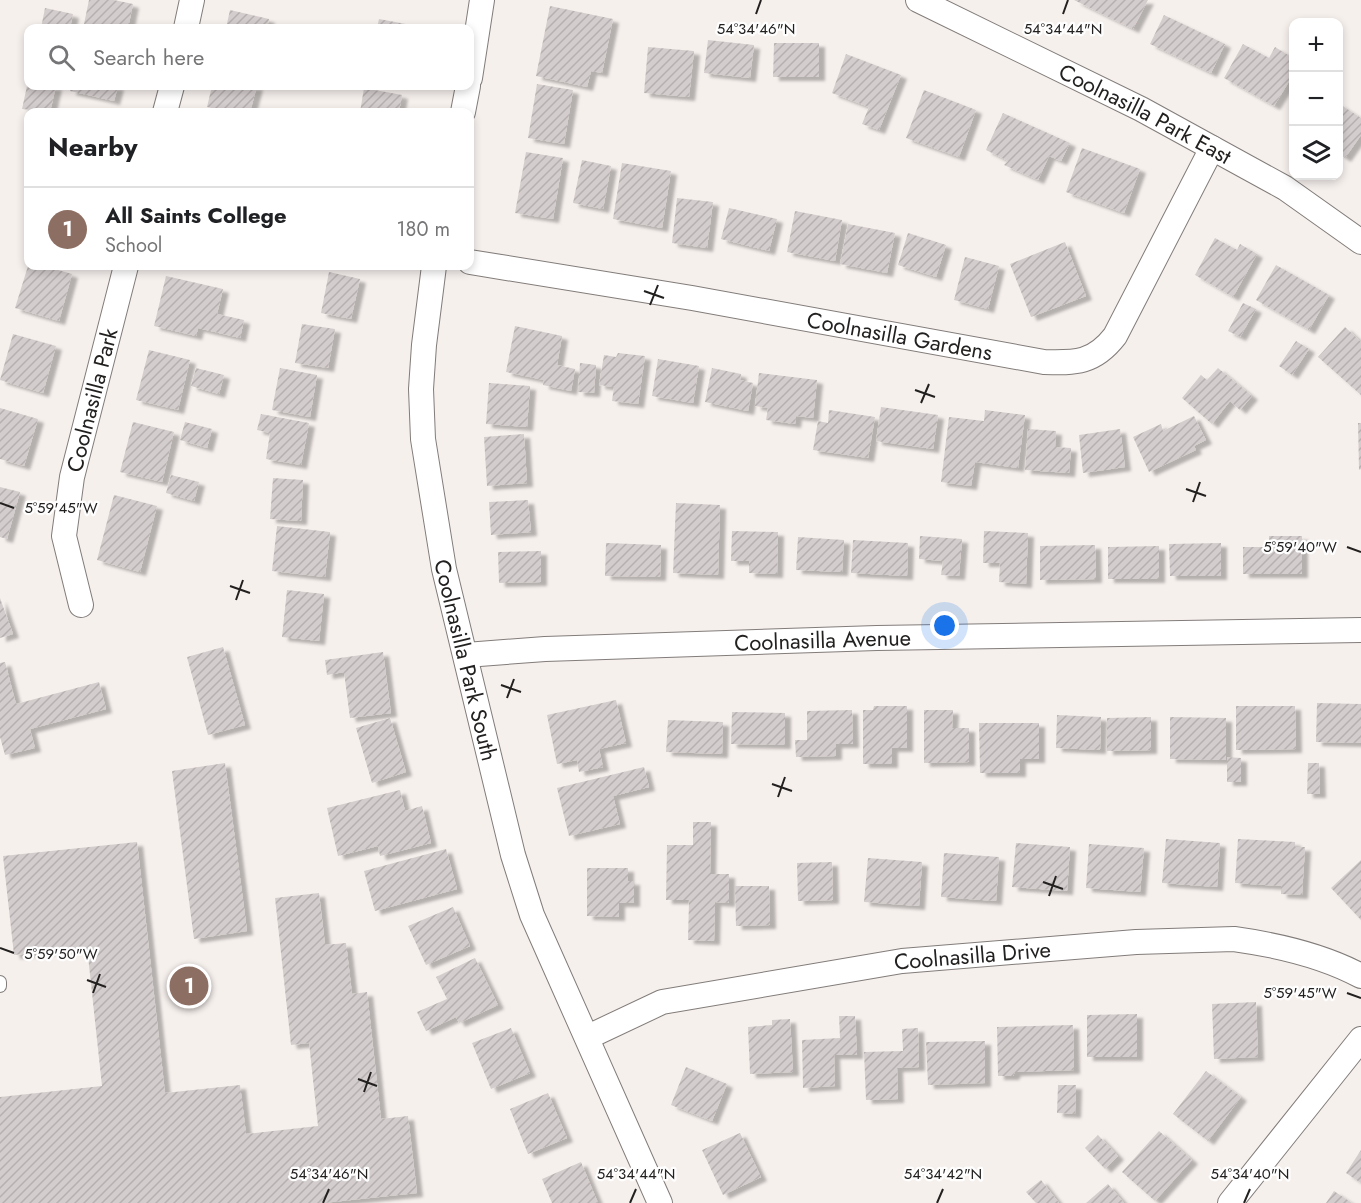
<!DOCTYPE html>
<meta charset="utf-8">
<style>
body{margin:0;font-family:Jost,sans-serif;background:#f6f6f6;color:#202124}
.controls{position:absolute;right:18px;top:18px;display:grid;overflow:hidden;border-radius:12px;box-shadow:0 3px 9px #0003}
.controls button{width:54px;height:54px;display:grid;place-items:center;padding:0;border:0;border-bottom:2px solid #e0e0e0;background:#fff;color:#202124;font:30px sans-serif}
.you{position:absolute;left:945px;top:626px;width:21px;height:21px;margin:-15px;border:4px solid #fff;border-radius:50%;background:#1a73e8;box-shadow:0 0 0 9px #1a73e833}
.badge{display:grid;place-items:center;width:39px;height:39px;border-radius:50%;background:#d93025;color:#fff;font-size:20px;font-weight:700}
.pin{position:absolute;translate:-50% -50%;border:3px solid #fff;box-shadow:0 2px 6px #0006}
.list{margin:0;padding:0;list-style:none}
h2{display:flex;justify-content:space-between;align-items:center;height:78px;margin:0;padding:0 24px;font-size:26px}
h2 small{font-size:20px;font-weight:400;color:#757577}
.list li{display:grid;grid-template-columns:39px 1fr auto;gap:18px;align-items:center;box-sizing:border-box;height:84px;padding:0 24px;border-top:2px solid #e0e0e0}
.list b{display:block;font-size:22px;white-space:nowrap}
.list p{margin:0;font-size:20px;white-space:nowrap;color:#757577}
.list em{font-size:20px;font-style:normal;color:#757577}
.icon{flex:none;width:33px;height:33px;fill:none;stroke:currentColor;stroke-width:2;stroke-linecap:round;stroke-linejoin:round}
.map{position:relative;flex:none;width:1361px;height:1203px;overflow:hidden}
.search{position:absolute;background:#fff;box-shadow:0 3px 9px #0003;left:24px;top:24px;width:450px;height:66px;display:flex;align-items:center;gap:15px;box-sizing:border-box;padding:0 21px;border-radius:12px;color:#757577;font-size:22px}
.panel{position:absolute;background:#fff;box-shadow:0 3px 9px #0003;left:24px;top:108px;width:450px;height:162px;border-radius:12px}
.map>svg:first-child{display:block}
</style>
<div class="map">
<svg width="1361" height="1203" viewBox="0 0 1361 1203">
<defs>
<pattern id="building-hatch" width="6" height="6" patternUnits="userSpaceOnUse" patternTransform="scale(1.5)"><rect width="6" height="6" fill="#d4cdcd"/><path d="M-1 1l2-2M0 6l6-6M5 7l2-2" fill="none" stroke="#b6b0b0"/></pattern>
<filter id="shadow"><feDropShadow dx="6" dy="4" stdDeviation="1.5" flood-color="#0004"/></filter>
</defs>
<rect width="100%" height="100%" fill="#f6f0ed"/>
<path fill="url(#building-hatch)" filter="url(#shadow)" d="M89,0H114L133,4L128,28H105L84,24Z
M1074,0H1148L1133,29Z
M550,6L613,19L602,73L591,71L587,87L536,76Z
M45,8L73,14L70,28H41Z
M230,10L269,19L267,28H226Z
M1164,15L1225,44L1211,73L1150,44Z
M379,19L411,25V28H377Z
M708,40L754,45L750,78L704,73Z
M774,43H819V77H773Z
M1243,44L1269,58L1275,47L1293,58V75L1274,106L1224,78Z
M648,47L694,51L689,97L644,93Z
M846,54L901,75L879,130L862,124L869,107L832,93Z
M537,84L573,90L564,144L528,138Z
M27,86H56L50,112L22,109Z
M72,86H118L114,101L70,91Z
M212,86H257L250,112H229L207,107Z
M364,88L402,95L399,112H360Z
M924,90L976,110L959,157L906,138Z
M1338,103L1361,118V135L1345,158L1338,153Z
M1003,113L1070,143L1061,161L1049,156L1038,180L1004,165L1008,161L986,150Z
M1082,148L1140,169L1124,213L1066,192Z
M526,152L563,158L553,219L515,213Z
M582,160L611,166L603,209L573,203Z
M622,163L671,171L662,228L613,219Z
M677,198L713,202L707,248L672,243Z
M729,208L777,219L769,251L721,239Z
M795,211L842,220L835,261L787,252Z
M848,224L895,233L887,273L840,264Z
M908,233L946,245L936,277L898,265Z
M1215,238L1237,250L1240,244L1257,254L1233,297L1195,275Z
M1065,242L1086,296L1031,317L1010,264Z
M965,257L999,266L988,309L954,300Z
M1276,265L1329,295L1309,330L1256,300Z
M28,266H44L72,274L59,321L15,308Z
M329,272L360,279L351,319L321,313Z
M166,276L223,289L217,314L244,320L240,338L198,328L196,336L154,326Z
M1243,303L1256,309L1240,337L1228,331Z
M302,324L335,329L328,368L295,363Z
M515,326L562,336L557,365L575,369L571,391L543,385L544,380L506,372Z
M1345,327L1361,342V395L1318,357Z
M13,334L56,346L43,393L0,380Z
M1296,341L1309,349L1292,375L1279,366Z
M149,350L190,360L178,410L136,400Z
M618,353L645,356L638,404L612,401L614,387L599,385L604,355L616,357Z
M658,359L699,366L693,403L652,396Z
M580,363L596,365L594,393L578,392Z
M196,368L224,375L219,394L191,386Z
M280,368L317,375L310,417L272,410Z
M712,368L741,374L740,380L753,383L748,411L705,402Z
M1218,368L1252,396L1240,410L1230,401L1212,424L1182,398L1201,375L1207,380Z
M759,373L817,380L813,418L796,416L795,424L766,420L768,408L755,406Z
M489,383L530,386L527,427L486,424Z
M881,407L938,415L933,449L876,441Z
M0,408L38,419L24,466L0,459Z
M829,410L875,417L868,458L813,450L818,421L828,423Z
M985,410L1025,415L1018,468L975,462L971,486L941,482L949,417L984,421Z
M261,414L309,423L301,465L266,459L270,433L257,430Z
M1194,416L1206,440L1194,446L1196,450L1149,472L1133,437L1161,424L1163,431Z
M133,422L174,432L162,482L120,472Z
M185,422L212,429L207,448L180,440Z
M1358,423H1361V469L1359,470Z
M1028,429L1056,431L1055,447L1071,448L1069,473L1025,470Z
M1120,429L1125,467L1083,473L1079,435Z
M524,434L527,483L487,486L484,437Z
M171,475L199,482L194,501L166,493Z
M273,478L303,480L301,521L270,519Z
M0,487L20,492L7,539L0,537Z
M114,495L157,506L140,572L97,560Z
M528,500L531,532L491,535L489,502Z
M676,503L720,505L718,575L673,573Z
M277,526L330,532L325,577L272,571Z
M732,531L778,532L777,574L749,573V561H731Z
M984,531L1028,533L1026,584L999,582L1000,563H983Z
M920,536L962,539L959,576L941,575L943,561L919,559Z
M1269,536H1302V574H1243V547H1269Z
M798,537L844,540L842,572L796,570Z
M853,540L908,543L907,576L851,573Z
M606,543L661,545L660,577L605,576Z
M1221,543V576H1170L1169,544Z
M1095,545L1096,579L1040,580V546Z
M1159,546V579H1108V547Z
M541,551V582L499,583L498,552Z
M287,590L324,594L319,641L282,637Z
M0,598L13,634L0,638Z
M223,647L245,725L208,735L187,657Z
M383,652L391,713L350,718L344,672L327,675L325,660Z
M5,662L16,704L99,682L106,709L30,729L35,748L5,755L0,737V663Z
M616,700L626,743L599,749L603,767L579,772L577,760L557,764L547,715Z
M1317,703L1361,704V743L1316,742Z
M874,706H907V748H892V764H863V710H873Z
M1236,706H1295L1296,749L1236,750Z
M852,710L853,744H836V756L796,757L795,740H807V711Z
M924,710H953L952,728H969V762L924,763Z
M732,712L785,713V745L731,744Z
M1057,715L1101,717L1100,750L1056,748Z
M1151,717V750L1107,751V718Z
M1170,717L1226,718V760L1170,759Z
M390,718L406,772L372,783L356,728Z
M668,720L723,722L722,754L666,752Z
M979,723H1039V759H1020V773H980Z
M1227,757L1241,758V782H1227Z
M225,763L247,931L194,939L172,771Z
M1308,763H1319L1320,794H1307Z
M644,767L649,787L613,796L620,824L569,836L557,788Z
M400,790L405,811L422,806L431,843L380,856L378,846L338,856L327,808Z
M693,822H711L710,874H729V903L715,902L714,941L688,940L689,900H666L667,845H693Z
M1166,839L1220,843L1217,887L1162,883Z
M1238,839L1295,842V847H1305L1302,895L1281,894V886L1235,883Z
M137,842L165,1093L240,1085L246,1134L318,1126L309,1043L291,1045L275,898L319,893L325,945L346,943L352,994L367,992L381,1119L408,1116L417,1193L323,1203H0V1097L102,1086L87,947L14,955L3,856Z
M1016,843L1070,847L1067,891L1012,887Z
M1089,844L1144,848L1140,892L1086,888Z
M446,849L457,889L375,911L364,871Z
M944,853L999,857L996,901L941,897Z
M868,858L922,862L919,906L864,902Z
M1361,860V920L1331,888Z
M832,862L833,900L798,901L797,863Z
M587,868H628V881H634V903H619V917L587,916Z
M735,886H769L770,925L736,926Z
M453,907L470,946L426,965L408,926Z
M475,958L498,1005L459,1023L456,1017L426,1031L417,1012L447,999L436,977Z
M1256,1002L1258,1057L1214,1059L1212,1004Z
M1137,1014V1057H1087V1015Z
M839,1016H855L857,1055H834L835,1086L803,1088L802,1040L840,1038Z
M790,1019L793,1072L750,1074L748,1027L772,1025V1020Z
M1073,1025L1074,1070L1015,1072L1013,1076H998L997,1027Z
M511,1028L530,1073L491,1089L472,1043Z
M918,1028L919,1067L897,1068L898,1099L866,1100L864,1052L903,1051L902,1029Z
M985,1041V1083L928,1085L926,1042Z
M686,1067L727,1084L712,1121L671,1105Z
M1206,1071L1241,1097L1208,1141L1173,1114Z
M1058,1085H1076L1075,1114L1057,1113Z
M548,1093L567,1138L528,1154L510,1109Z
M1159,1131L1192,1160L1155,1201L1122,1172Z
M740,1133L761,1177L723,1195L702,1150Z
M1098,1135L1118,1156L1105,1169L1085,1148Z
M1361,1150V1183L1346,1173Z
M581,1162L598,1203H552L542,1179Z
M1041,1180L1059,1203H1036L1026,1192Z
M1108,1184L1124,1203H1086Z
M1334,1191L1352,1203H1326Z"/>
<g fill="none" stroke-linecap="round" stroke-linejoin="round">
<g stroke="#827c7a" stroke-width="14">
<path id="service" d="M0,982V986"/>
</g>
<g stroke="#827c7a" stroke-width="26">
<g id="minor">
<path id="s1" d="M918,0L1141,109L1285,188L1361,242"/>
<path d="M186,28L192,0"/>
<path d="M470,78L482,0"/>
<path d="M165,112L172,86"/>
<path d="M463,112L468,86"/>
<path id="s2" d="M470,262L692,298L1044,362C1076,363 1094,363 1115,336L1212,148"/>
<path id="s3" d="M434,266L424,345L421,389L423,439L444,569L513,855L532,915L660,1203"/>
<path id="s4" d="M81,605L64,536L72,477L126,266"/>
<path id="s5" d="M466,655L545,649L877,638L1361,630"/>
<path id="s6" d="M588,1037L662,1002L902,961L1136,942L1234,939C1277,945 1322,955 1361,976"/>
<path d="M1230,1203L1361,1039"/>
</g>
</g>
<use href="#service" stroke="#fff" stroke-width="12"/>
<use href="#minor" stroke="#fff" stroke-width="24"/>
</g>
<path fill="none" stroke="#232120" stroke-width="2" d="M756,14L761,0M1063,14L1068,0M644,291L664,298M650,305L658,285M915,390L935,397M921,403L929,384M1186,489L1206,496M1193,502L1200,482M0,503L14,508M1347,547L1361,552M230,586L250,593M236,600L243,580M501,685L521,692M507,698L514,679M772,784L792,791M778,797L785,777M1043,882L1063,889M1049,896L1056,876M0,948L14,953M87,980L106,987M93,993L100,974M1347,993L1361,998M358,1079L377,1086M364,1092L371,1072M323,1203L329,1189M630,1203L636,1189M937,1203L943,1189M1244,1203L1250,1189"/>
<g text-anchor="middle" stroke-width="4.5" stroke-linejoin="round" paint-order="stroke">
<g font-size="22" fill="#232120" stroke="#fefefe">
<text dy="8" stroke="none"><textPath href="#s1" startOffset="254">Coolnasilla Park East</textPath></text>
<text dy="8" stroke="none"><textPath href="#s2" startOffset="436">Coolnasilla Gardens</textPath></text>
<text dy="8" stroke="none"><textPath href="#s4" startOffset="210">Coolnasilla Park</textPath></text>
<text dy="8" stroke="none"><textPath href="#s5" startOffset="357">Coolnasilla Avenue</textPath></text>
<text dy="8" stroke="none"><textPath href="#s3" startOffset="399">Coolnasilla Park South</textPath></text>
<text dy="8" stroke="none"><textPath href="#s6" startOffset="396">Coolnasilla Drive</textPath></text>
</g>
</g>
<g font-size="15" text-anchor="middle" fill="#232120" stroke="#fefefe" stroke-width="4.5" stroke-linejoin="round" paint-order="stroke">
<text x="756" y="34">54°34'46"N</text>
<text x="1063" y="34">54°34'44"N</text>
<text x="61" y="513">5°59'45"W</text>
<text x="1300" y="552">5°59'40"W</text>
<text x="61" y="959">5°59'50"W</text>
<text x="1300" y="998">5°59'45"W</text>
<text x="329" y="1179">54°34'46"N</text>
<text x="636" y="1179">54°34'44"N</text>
<text x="943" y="1179">54°34'42"N</text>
<text x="1250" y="1179">54°34'40"N</text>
</g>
</svg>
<div class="controls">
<button>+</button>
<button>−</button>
<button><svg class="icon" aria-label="layers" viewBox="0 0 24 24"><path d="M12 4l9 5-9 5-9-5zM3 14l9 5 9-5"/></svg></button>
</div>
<div class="you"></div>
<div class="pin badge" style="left:189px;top:986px;background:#8d6e63">1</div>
<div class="search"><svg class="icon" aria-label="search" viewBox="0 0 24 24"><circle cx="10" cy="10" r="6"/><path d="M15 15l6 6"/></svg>Search here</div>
<section class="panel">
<h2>Nearby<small></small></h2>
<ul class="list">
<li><span class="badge" style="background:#8d6e63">1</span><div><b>All Saints College</b><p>School</p></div><em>180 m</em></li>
</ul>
</section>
</div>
